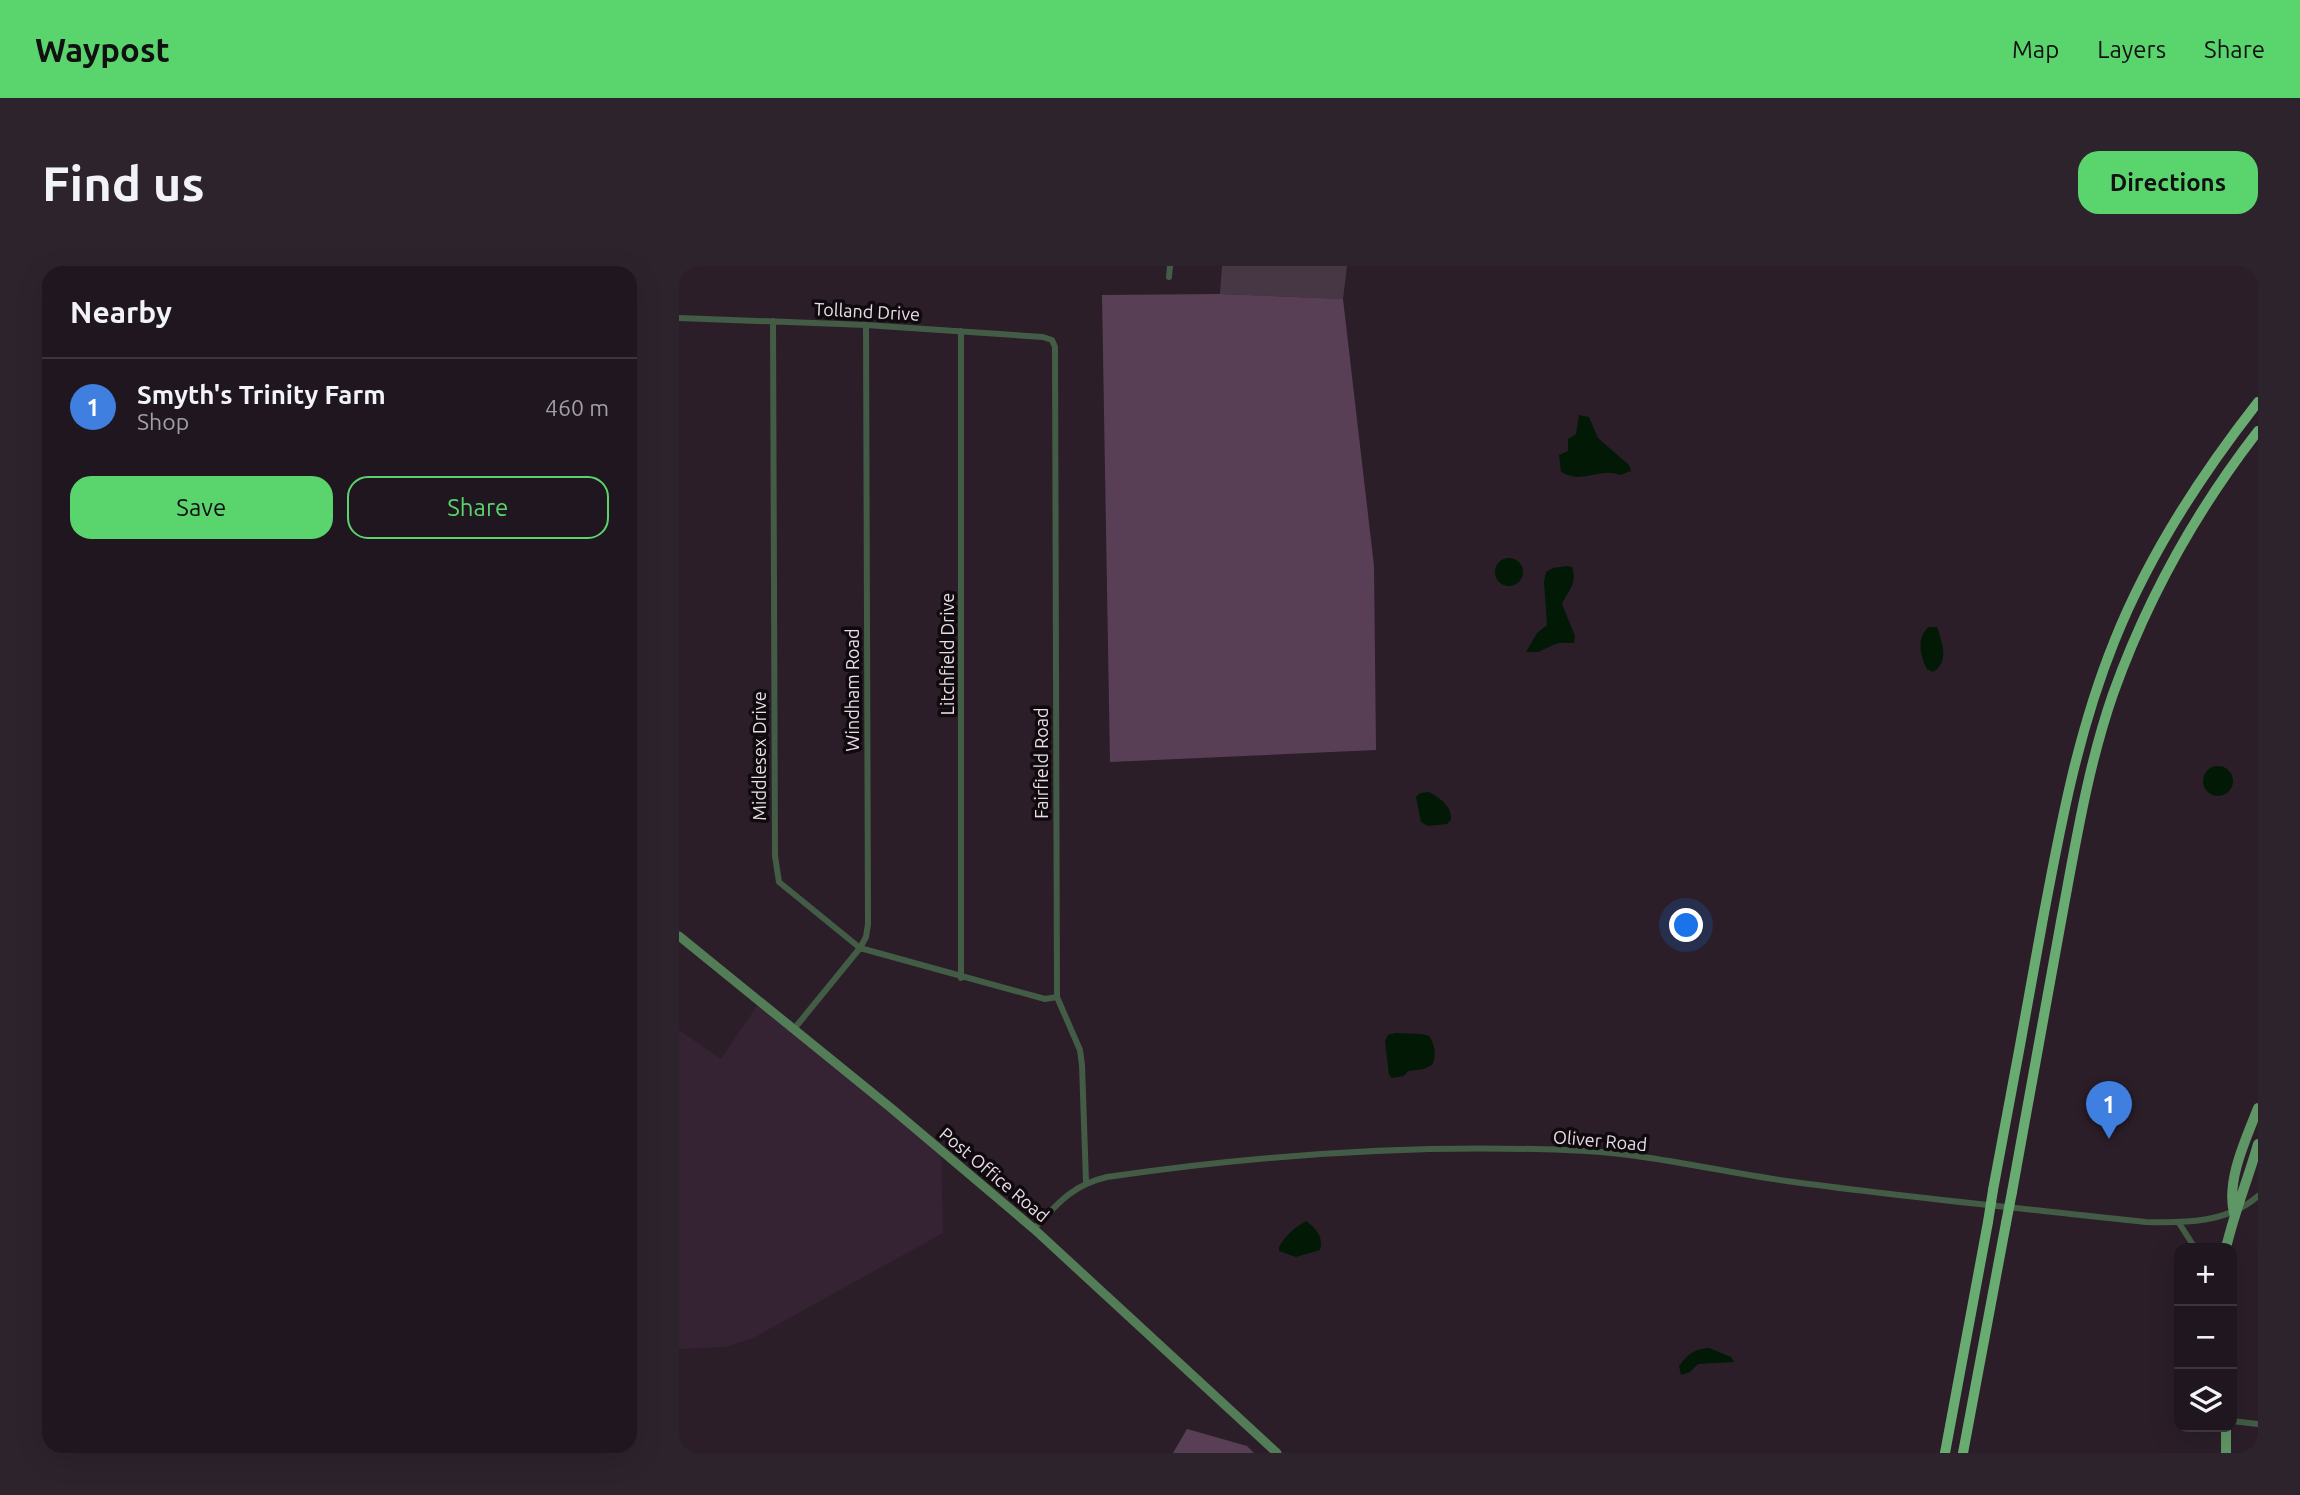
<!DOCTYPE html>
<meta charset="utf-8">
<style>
body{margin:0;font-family:Ubuntu,sans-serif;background:#2d232c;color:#f1f3f6}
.controls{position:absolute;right:21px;bottom:21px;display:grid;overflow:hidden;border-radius:14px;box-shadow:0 7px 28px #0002}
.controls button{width:63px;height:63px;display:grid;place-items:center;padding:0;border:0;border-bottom:2px solid #3d353d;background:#20161f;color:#f1f3f6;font:35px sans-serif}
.you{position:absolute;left:1008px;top:660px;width:24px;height:24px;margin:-18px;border:5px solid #fff;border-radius:50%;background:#1a73e8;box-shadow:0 0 0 10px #1a73e833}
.badge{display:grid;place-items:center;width:46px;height:46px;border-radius:50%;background:#5ad56e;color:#fff;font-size:23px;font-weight:700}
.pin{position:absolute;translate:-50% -58px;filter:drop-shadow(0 2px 4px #0008)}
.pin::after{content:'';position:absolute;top:37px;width:24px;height:21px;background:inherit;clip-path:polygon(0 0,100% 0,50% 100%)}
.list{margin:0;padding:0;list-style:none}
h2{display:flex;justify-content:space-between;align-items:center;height:91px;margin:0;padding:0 28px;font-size:30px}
h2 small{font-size:23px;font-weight:400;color:#a29fa4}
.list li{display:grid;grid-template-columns:46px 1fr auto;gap:21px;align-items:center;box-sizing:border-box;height:98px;padding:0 28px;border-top:2px solid #3d353d}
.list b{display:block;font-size:26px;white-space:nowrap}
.list p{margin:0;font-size:23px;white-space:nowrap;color:#a29fa4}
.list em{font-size:23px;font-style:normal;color:#a29fa4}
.actions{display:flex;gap:14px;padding:21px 28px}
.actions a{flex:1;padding:16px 0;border:2px solid #5ad56e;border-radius:21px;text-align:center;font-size:24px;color:#5ad56e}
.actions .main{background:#5ad56e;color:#111}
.icon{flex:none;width:38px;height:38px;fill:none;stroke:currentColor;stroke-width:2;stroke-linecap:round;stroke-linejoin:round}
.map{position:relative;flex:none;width:1579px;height:1187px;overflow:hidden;border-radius:21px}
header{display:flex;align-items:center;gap:42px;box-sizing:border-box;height:98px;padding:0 35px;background:#5ad56e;color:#111}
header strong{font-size:33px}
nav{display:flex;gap:38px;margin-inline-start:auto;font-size:24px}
.intro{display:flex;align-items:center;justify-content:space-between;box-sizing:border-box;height:168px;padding:0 42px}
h1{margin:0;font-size:49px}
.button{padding:18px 32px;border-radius:21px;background:#5ad56e;color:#111;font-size:24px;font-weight:700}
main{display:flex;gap:42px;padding:0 42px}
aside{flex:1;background:#20161f;border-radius:21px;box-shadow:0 7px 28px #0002}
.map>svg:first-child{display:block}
</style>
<header>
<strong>Waypost</strong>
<nav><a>Map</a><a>Layers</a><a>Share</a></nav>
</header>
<div class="intro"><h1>Find us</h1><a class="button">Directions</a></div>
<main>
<aside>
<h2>Nearby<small></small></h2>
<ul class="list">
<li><span class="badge" style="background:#3f7fe0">1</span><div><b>Smyth's Trinity Farm</b><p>Shop</p></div><em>460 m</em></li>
</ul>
<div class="actions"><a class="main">Save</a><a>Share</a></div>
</aside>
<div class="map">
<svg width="1579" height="1187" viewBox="0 0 1579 1187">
<rect width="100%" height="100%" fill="#2b1e29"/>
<path fill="#352333" d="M82,734L262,887L264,967L74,1072L46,1081L0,1083V764L42,793Z"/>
<path fill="#473745" d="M543,0H668L664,33L541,28Z"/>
<path fill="#593f56" d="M541,28L664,33L695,300L697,484L431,496L423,29Z
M508,1163L568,1180L575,1187H494Z"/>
<path fill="#021905" d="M900,149L910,151L919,172L950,199L952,205L941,209C919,201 905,219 882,206L880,189L889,185V173L897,168Z
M816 306a14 14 0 1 1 28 0a14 14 0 1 1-28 0Z
M888,300L893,301C899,318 889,324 883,338L896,370L895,377H879L859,386H847L858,367L868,359L865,316L867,306L874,302Z
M1250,361H1258C1263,377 1271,396 1254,406L1248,403C1241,390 1237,371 1250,361Z
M1524 515a15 15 0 1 1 30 0a15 15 0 1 1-30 0Z
M750,526C762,533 773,540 772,554L768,558L749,560L742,556L737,531L741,527Z
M716,767L743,768L750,770C756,778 758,790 753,799L745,803L729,805L725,810L713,812L710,809L706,775L709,769Z
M627,955C637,962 645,972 641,984L617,991L600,985V981C607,969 615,962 627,955Z
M1030,1082L1052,1091L1055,1096L1019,1098L1011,1106L1002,1109L1000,1100C1009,1088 1015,1083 1030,1082Z"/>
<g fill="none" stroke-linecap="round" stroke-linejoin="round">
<path stroke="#435c45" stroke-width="6" d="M490,11L491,0
M0,52L187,59L364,71L373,74L376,81L378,731L401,784L403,799L407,916
M94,55L96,590L100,616L181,682L366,733L378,731
M282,65V712
M115,763L181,682L187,671L189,658L187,59
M1500,957L1516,982
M355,963C378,938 393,919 428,911C586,888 747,877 907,885C977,889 1046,907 1115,916C1232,932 1350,943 1467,956C1506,957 1548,957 1579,930
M1553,1155L1579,1158"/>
<path stroke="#537d57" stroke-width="9" d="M0,670L212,842L355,963L598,1187"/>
<path stroke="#5f9665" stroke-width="10" d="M1555,947C1547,914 1567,873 1579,842
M1547,982C1555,947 1569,913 1579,878
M1547,1161V1187"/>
<path stroke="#69ac71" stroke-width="10" d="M1314,924C1331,835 1347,747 1363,658C1381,562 1398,468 1435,376C1470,288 1521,210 1579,136
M1333,926C1350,834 1366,742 1383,650C1397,575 1409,500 1434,428C1468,333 1517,245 1579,165
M1266,1187L1309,956
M1284,1187L1327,957"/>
<path stroke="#69ac71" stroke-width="10" d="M1309,956L1314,924
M1327,957L1333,926"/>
</g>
<g text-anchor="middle" stroke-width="7" stroke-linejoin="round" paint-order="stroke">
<g font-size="18" fill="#e7dee6" stroke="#100a0f">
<text transform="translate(188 46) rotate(3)" y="6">Tolland Drive</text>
<text transform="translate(269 388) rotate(-90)" y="6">Litchfield Drive</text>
<text transform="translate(174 424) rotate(-90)" y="6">Windham Road</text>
<text transform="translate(81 490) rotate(-90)" y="6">Middlesex Drive</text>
<text transform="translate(363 497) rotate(-90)" y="6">Fairfield Road</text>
<text transform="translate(921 875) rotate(5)" y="6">Oliver Road</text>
<text transform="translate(315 909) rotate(40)" y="6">Post Office Road</text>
</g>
</g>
</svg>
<div class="controls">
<button>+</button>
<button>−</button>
<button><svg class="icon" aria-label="layers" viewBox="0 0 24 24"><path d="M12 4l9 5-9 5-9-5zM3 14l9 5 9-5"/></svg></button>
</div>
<div class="you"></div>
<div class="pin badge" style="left:1430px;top:873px;background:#3f7fe0">1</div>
</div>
</main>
